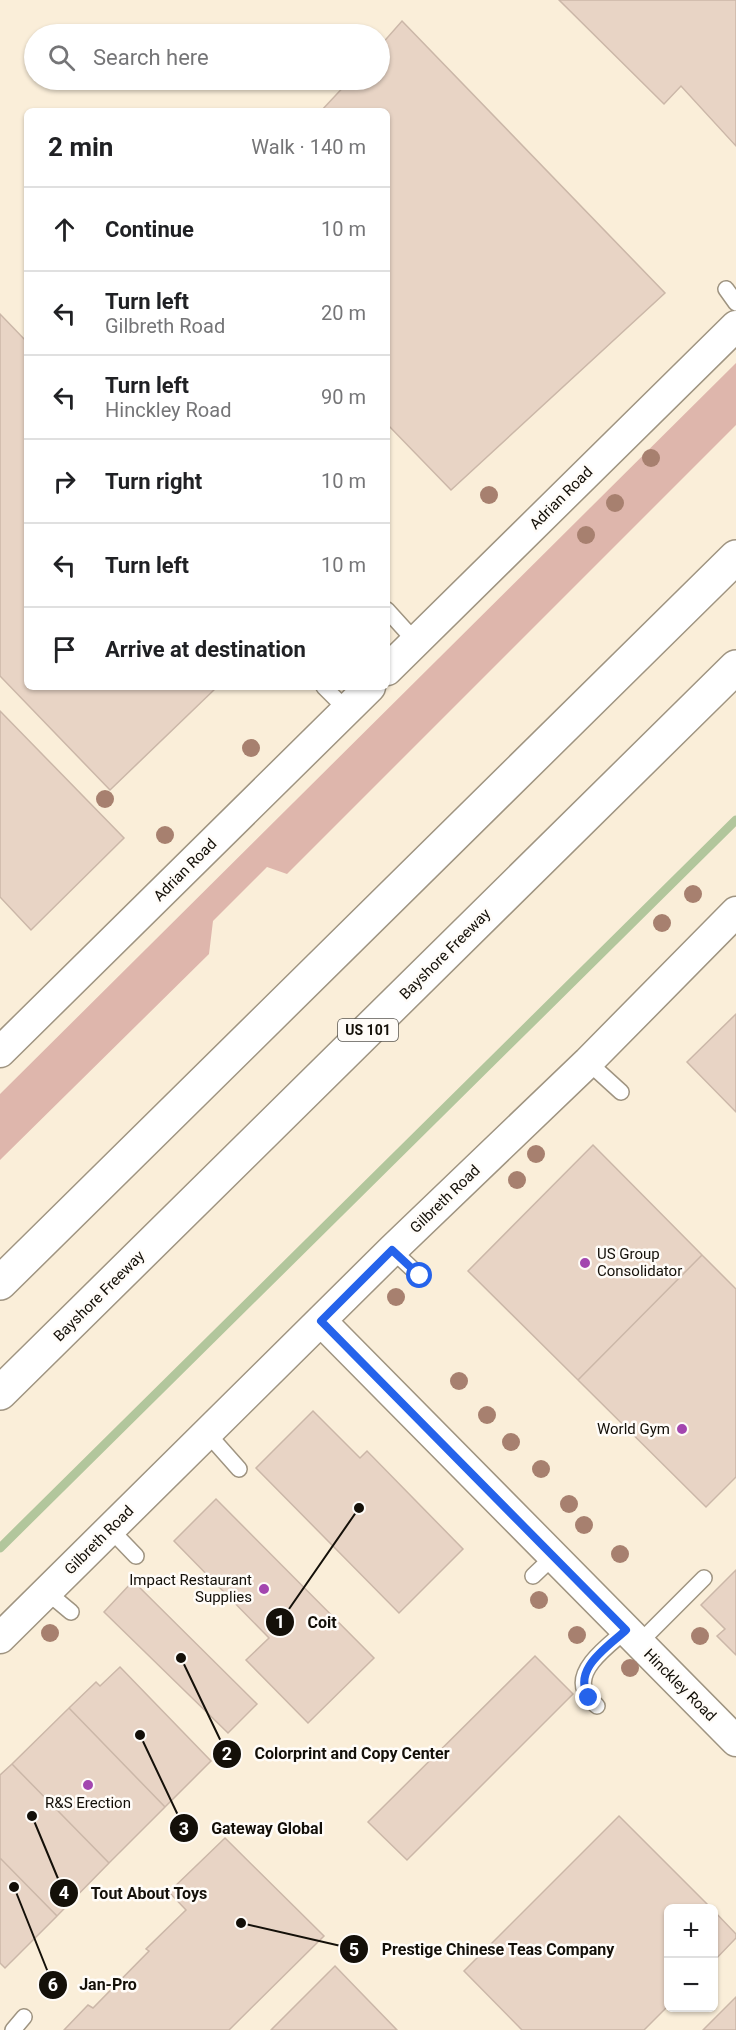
<!DOCTYPE html>
<meta charset="utf-8">
<style>
body{margin:0;font-family:Roboto,sans-serif;background:#f6f6f6;color:#202124}
.controls{position:absolute;right:18px;bottom:18px;display:grid;overflow:hidden;border-radius:9px;box-shadow:0 2px 4px #0004}
.controls button{width:54px;height:54px;display:grid;place-items:center;padding:0;border:0;border-bottom:2px solid #e0e0e0;background:#fff;color:#202124;font:30px sans-serif}
.stop{position:absolute;width:18px;height:18px;margin:-14px;border:4px solid #2563eb;border-radius:50%;background:#fff}
.stop.end{background:#2563eb;border-color:#fff;box-shadow:0 2px 6px #0008}
.list{margin:0;padding:0;list-style:none}
h2{display:flex;justify-content:space-between;align-items:center;height:78px;margin:0;padding:0 24px;font-size:26px}
h2 small{font-size:20px;font-weight:400;color:#757577}
.list li{display:grid;grid-template-columns:39px 1fr auto;gap:18px;align-items:center;box-sizing:border-box;height:84px;padding:0 24px;border-top:2px solid #e0e0e0}
.list b{display:block;font-size:22px;white-space:nowrap}
.list p{margin:0;font-size:20px;white-space:nowrap;color:#757577}
.list em{font-size:20px;font-style:normal;color:#757577}
.icon{flex:none;width:33px;height:33px;fill:none;stroke:currentColor;stroke-width:2;stroke-linecap:round;stroke-linejoin:round}
.map{position:relative;flex:none;width:736px;height:2030px;overflow:hidden}
.search{position:absolute;background:#fff;box-shadow:0 2px 4px #0004;left:24px;top:24px;width:366px;height:66px;display:flex;align-items:center;gap:15px;box-sizing:border-box;padding:0 21px;border-radius:33px;color:#757577;font-size:22px}
.panel{position:absolute;background:#fff;box-shadow:0 2px 4px #0004;left:24px;top:108px;width:366px;height:582px;border-radius:9px}
.map>svg:first-child{display:block}
</style>
<div class="map">
<svg width="736" height="2030" viewBox="0 0 736 2030">
<rect width="100%" height="100%" fill="#faeed9"/>
<path fill="#deb6ac" d="M736,363V425L287,874L267,867L213,921L209,954L0,1160V1094Z"/>
<g fill="none" stroke-linecap="round" stroke-linejoin="round">
<path stroke="#b2c69c" stroke-width="9" d="M0,1548L736,820"/>
</g>
<path fill="#e8d4c5" stroke="#cbb7a8" stroke-width="1.5" d="M559,0H736V146L681,86L664,104Z
M402,21L665,293L451,490L387,424V111H321L350,80H380V46Z
M0,314L27,342V687H217L110,790L0,676Z
M0,711L124,838L31,930L0,897Z
M736,1014V1112L687,1062Z
M593,1145L702,1255L578,1380L468,1271Z
M702,1255L736,1289V1477L706,1507L578,1380Z
M313,1411L360,1458L367,1451L463,1549L399,1613L256,1468Z
M216,1499L374,1658L308,1723L246,1660L269,1638L174,1541Z
M736,1570V1655L717,1636L725,1629L701,1605Z
M133,1581L257,1704L228,1733L104,1612Z
M535,1656L573,1694L407,1860L368,1822Z
M120,1667L211,1761L165,1807L69,1708L96,1682L100,1686Z
M69,1708L165,1807L109,1863L12,1764Z
M12,1764L109,1863L57,1916L0,1858V1775Z
M619,1816L711,1908H668V2006L644,2030H522L464,1971Z
M225,1838L324,1936L229,2030H64L88,2005L93,2008L149,1951L146,1949L186,1910L169,1892Z
M0,1858L57,1916L5,1968L0,1963Z
M714,1911L736,1934V1938L714,1961Z
M335,1966L397,2030H271Z
M736,1997V2030H703Z"/>
<g fill="none" stroke-linecap="round" stroke-linejoin="round">
<g stroke="#9f9481" stroke-width="18">
<path id="service" d="M726,289L736,303
M387,610L416,642
M324,687L347,710
M588,1062L621,1092
M392,1250L420,1276
M207,1433L239,1469
M110,1529L136,1556
M533,1576L554,1556
M47,1592L71,1612
M639,1643L704,1578
M597,1706C593,1702 587,1697 585,1691C575,1668 612,1643 626,1630
M13,2030L24,2017"/>
</g>
<g stroke="#9f9481" stroke-width="33">
<path id="minor" d="M387,670L736,326
M0,1052L370,687
M321,1321L736,1741
M0,1638L392,1250L588,1062L736,912"/>
</g>
<g stroke="#9f9481" stroke-width="36">
<path id="motorway" d="M0,1283L736,557
M0,1393L736,667"/>
</g>
<use href="#service" stroke="#fff" stroke-width="15"/>
<use href="#minor" stroke="#fff" stroke-width="30"/>
<use href="#motorway" stroke="#fff" stroke-width="33"/>
</g>
<g fill="#a7806f">
<circle cx="651" cy="458" r="9"/>
<circle cx="489" cy="495" r="9"/>
<circle cx="615" cy="503" r="9"/>
<circle cx="586" cy="535" r="9"/>
<circle cx="251" cy="748" r="9"/>
<circle cx="105" cy="799" r="9"/>
<circle cx="165" cy="835" r="9"/>
<circle cx="693" cy="894" r="9"/>
<circle cx="662" cy="923" r="9"/>
<circle cx="536" cy="1154" r="9"/>
<circle cx="517" cy="1180" r="9"/>
<circle cx="396" cy="1297" r="9"/>
<circle cx="459" cy="1381" r="9"/>
<circle cx="487" cy="1415" r="9"/>
<circle cx="511" cy="1442" r="9"/>
<circle cx="541" cy="1469" r="9"/>
<circle cx="569" cy="1504" r="9"/>
<circle cx="584" cy="1525" r="9"/>
<circle cx="620" cy="1554" r="9"/>
<circle cx="539" cy="1600" r="9"/>
<circle cx="50" cy="1633" r="9"/>
<circle cx="577" cy="1635" r="9"/>
<circle cx="700" cy="1636" r="9"/>
<circle cx="630" cy="1668" r="9"/>
</g>
<g fill="none" stroke-linecap="round" stroke-linejoin="round">
<path stroke="#2563eb" stroke-width="8" d="M420,1276L392,1250L321,1321L626,1630C608,1647 571,1669 589,1698"/>
</g>
<g fill="#a346af" stroke="#fffcf8" stroke-width="2">
<circle cx="585" cy="1263" r="6"/>
<circle cx="682" cy="1429" r="6"/>
<circle cx="264" cy="1589" r="6"/>
<circle cx="88" cy="1785" r="6"/>
</g>
<g text-anchor="middle" stroke-width="5" stroke-linejoin="round" paint-order="stroke">
<rect fill="#fffcf8" stroke="#5a5751" stroke-width="1.5" x="338" y="1019" width="60" height="22" rx="4.5"/>
<g font-size="14" font-weight="bold" fill="#141009">
<text x="368" y="1035">US 101</text>
</g>
<g font-size="15" fill="#141009" stroke="#fffcf8">
<text transform="translate(561 498) rotate(-45)" y="5">Adrian Road</text>
<text transform="translate(185 870) rotate(-45)" y="5">Adrian Road</text>
<text transform="translate(445 954) rotate(-45)" y="5">Bayshore Freeway</text>
<text transform="translate(445 1199) rotate(-44)" y="5">Gilbreth Road</text>
<text transform="translate(99 1296) rotate(-45)" y="5">Bayshore Freeway</text>
<text transform="translate(99 1540) rotate(-45)" y="5">Gilbreth Road</text>
<text transform="translate(680 1685) rotate(45)" y="5">Hinckley Road</text>
</g>
<g font-size="15" fill="#141009" stroke="#fffcf8" text-anchor="end">
<text x="597" y="1259" text-anchor="start">US Group<tspan x="597" dy="17">Consolidator</tspan></text>
<text x="670" y="1434">World Gym</text>
<text x="252" y="1585">Impact Restaurant<tspan x="252" dy="17">Supplies</tspan></text>
<text x="88" y="1808" text-anchor="middle">R&amp;S Erection</text>
</g>
</g>
<path fill="none" stroke="#141009" stroke-width="2" d="M359 1508L280 1622M181 1658L227 1754M140 1735L184 1828M32 1816L64 1893M241 1923L354 1949M14 1887L53 1985"/>
<g fill="#141009" stroke="#fffcf8" stroke-width="2">
<circle cx="359" cy="1508" r="6"/>
<circle cx="181" cy="1658" r="6"/>
<circle cx="140" cy="1735" r="6"/>
<circle cx="32" cy="1816" r="6"/>
<circle cx="241" cy="1923" r="6"/>
<circle cx="14" cy="1887" r="6"/>
<circle cx="280" cy="1622" r="15"/>
<circle cx="227" cy="1754" r="15"/>
<circle cx="184" cy="1828" r="15"/>
<circle cx="64" cy="1893" r="15"/>
<circle cx="354" cy="1949" r="15"/>
<circle cx="53" cy="1985" r="15"/>
</g>
<g font-size="18" text-anchor="middle" font-weight="bold" fill="#fff">
<text x="280" y="1628">1</text>
<text x="227" y="1760">2</text>
<text x="184" y="1835">3</text>
<text x="64" y="1899">4</text>
<text x="354" y="1956">5</text>
<text x="53" y="1991">6</text>
</g>
<g font-size="16" text-anchor="middle" font-weight="bold" fill="#141009" stroke="#fffcf8" stroke-width="5" stroke-linejoin="round" paint-order="stroke">
<text x="322" y="1628">Coit</text>
<text x="352" y="1759">Colorprint and Copy Center</text>
<text x="267" y="1834">Gateway Global</text>
<text x="149" y="1899">Tout About Toys</text>
<text x="498" y="1955">Prestige Chinese Teas Company</text>
<text x="108" y="1990">Jan-Pro</text>
</g>
</svg>
<div class="controls">
<button>+</button>
<button>−</button>
</div>
<div class="stop" style="left:420px;top:1276px"></div>
<div class="stop end" style="left:589px;top:1698px"></div>
<div class="search"><svg class="icon" aria-label="search" viewBox="0 0 24 24"><circle cx="10" cy="10" r="6"/><path d="M15 15l6 6"/></svg>Search here</div>
<section class="panel">
<h2>2 min<small>Walk · 140 m</small></h2>
<ul class="list">
<li><svg class="icon" aria-label="ahead" viewBox="0 0 24 24"><path d="M12 20V5M6 11l6-6 6 6"/></svg><div><b>Continue</b></div><em>10 m</em></li>
<li><svg class="icon" aria-label="left" viewBox="0 0 24 24"><path d="M17 20v-9H6M10 6l-5 5 5 5"/></svg><div><b>Turn left</b><p>Gilbreth Road</p></div><em>20 m</em></li>
<li><svg class="icon" aria-label="left" viewBox="0 0 24 24"><path d="M17 20v-9H6M10 6l-5 5 5 5"/></svg><div><b>Turn left</b><p>Hinckley Road</p></div><em>90 m</em></li>
<li><svg class="icon" aria-label="right" viewBox="0 0 24 24"><path d="M7 20v-9h11M14 6l5 5-5 5"/></svg><div><b>Turn right</b></div><em>10 m</em></li>
<li><svg class="icon" aria-label="left" viewBox="0 0 24 24"><path d="M17 20v-9H6M10 6l-5 5 5 5"/></svg><div><b>Turn left</b></div><em>10 m</em></li>
<li><svg class="icon" aria-label="arrive" viewBox="0 0 24 24"><path d="M6 21V4h12l-3 4 3 4H6"/></svg><div><b>Arrive at destination</b></div></li>
</ul>
</section>
</div>
